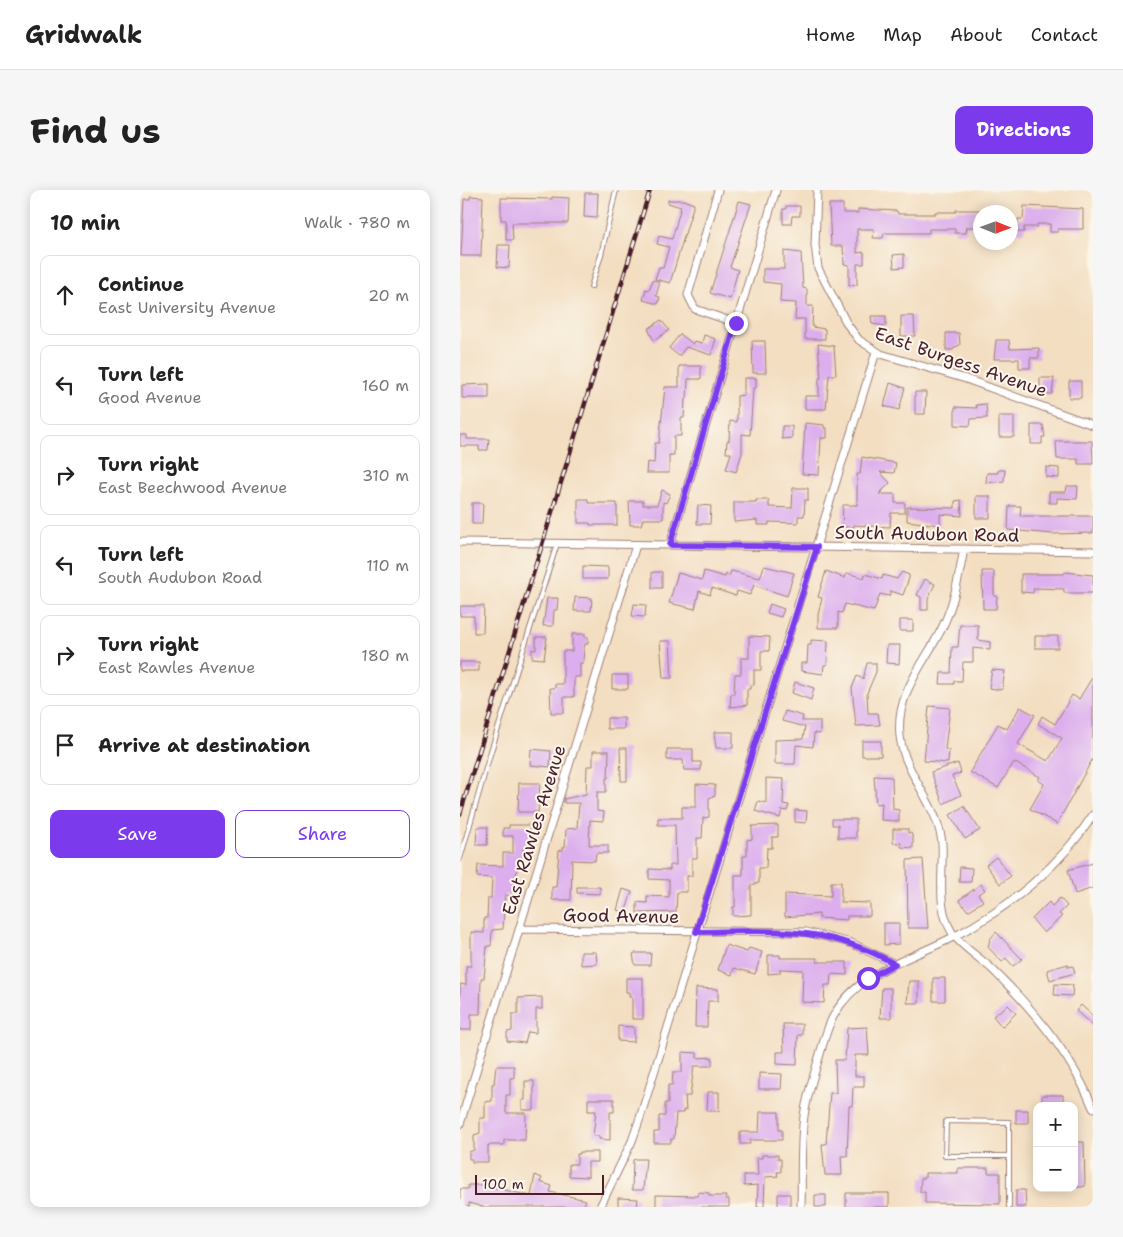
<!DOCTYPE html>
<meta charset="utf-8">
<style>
body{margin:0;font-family:"Shantell Sans",sans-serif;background:#f6f6f6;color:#222}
.controls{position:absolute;right:15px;bottom:15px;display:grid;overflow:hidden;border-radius:10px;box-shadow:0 2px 12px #0003}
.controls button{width:45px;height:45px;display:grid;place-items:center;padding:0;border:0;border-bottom:1px solid #e0e0e0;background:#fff;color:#222;font:25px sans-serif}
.compass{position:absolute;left:513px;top:15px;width:45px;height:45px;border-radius:50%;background:#fff;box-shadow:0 2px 12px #0003;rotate:91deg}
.scale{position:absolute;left:15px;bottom:12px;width:129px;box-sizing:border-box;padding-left:5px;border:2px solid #4a1f2b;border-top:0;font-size:14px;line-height:18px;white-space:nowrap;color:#4a1f2b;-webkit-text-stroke:4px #fbf7ec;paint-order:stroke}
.stop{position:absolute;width:15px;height:15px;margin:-11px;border:4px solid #7c3aed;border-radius:50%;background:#fff}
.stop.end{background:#7c3aed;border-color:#fff;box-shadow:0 1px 5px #0008}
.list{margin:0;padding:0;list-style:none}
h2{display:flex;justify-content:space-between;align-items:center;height:65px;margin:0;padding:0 20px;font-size:21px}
h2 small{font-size:16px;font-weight:400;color:#767676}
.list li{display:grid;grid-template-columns:32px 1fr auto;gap:15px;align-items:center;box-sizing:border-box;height:80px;margin:0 10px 10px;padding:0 10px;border:1px solid #e0e0e0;border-radius:10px}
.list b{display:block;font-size:19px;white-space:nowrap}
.list p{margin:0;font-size:16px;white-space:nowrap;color:#767676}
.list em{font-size:16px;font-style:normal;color:#767676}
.actions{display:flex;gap:10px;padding:15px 20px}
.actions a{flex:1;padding:11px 0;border:1px solid #7c3aed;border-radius:10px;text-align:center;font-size:18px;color:#7c3aed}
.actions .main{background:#7c3aed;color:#fff}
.icon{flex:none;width:28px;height:28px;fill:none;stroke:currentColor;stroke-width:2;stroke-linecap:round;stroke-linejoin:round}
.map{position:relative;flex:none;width:633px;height:1017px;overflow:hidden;border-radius:10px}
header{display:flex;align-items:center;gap:30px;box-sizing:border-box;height:70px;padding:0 25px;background:#fff;border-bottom:1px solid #e0e0e0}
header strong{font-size:24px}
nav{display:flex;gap:28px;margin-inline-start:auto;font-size:18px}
.intro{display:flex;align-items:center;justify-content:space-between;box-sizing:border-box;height:120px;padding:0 30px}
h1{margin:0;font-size:35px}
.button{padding:12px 22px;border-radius:10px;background:#7c3aed;color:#fff;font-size:18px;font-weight:700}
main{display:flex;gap:30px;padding:0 30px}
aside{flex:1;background:#fff;border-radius:10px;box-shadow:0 2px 12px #0003}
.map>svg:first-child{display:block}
</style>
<header>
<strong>Gridwalk</strong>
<nav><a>Home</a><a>Map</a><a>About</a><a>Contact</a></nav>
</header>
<div class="intro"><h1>Find us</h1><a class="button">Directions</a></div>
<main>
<aside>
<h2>10 min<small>Walk · 780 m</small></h2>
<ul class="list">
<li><svg class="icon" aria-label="ahead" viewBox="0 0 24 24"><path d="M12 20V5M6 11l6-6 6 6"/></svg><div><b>Continue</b><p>East University Avenue</p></div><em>20 m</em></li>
<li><svg class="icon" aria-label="left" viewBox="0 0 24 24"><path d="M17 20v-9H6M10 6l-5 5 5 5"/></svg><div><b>Turn left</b><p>Good Avenue</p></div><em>160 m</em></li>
<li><svg class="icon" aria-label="right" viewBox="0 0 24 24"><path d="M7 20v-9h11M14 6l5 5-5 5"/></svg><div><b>Turn right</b><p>East Beechwood Avenue</p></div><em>310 m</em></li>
<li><svg class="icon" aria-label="left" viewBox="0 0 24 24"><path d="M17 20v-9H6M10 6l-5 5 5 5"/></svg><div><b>Turn left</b><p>South Audubon Road</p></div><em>110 m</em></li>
<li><svg class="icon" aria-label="right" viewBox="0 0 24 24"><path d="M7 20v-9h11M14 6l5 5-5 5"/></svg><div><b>Turn right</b><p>East Rawles Avenue</p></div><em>180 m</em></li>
<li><svg class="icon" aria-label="arrive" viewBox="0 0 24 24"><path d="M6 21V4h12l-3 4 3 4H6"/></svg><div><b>Arrive at destination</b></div></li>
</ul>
<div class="actions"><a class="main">Save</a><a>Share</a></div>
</aside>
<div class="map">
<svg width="633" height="1017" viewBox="0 0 633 1017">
<rect width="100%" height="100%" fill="#fbf7ec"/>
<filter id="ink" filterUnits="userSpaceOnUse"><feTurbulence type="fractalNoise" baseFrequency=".02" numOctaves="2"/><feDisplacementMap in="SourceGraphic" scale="10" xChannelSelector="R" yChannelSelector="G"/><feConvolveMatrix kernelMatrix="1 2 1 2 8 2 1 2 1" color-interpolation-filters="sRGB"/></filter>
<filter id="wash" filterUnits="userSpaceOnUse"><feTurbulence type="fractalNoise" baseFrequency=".0096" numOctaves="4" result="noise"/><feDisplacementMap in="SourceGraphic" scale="20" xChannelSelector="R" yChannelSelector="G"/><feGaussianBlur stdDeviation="1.12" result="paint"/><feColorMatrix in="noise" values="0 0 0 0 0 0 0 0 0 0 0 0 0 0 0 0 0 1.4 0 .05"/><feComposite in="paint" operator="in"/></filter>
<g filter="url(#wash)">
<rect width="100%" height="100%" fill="#f3dec1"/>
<g id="blocks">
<path fill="#dcaeed" d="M125,3H138L137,28L124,27Z
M10,6L23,7L21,66H1L4,9H10Z
M92,7L109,8L108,33H52L53,50H46V30H41V8L92,9Z
M208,10H223L234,14L210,93L195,89L199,77L203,78L209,57L197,54L199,46L212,49L221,17L208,13Z
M279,11L291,14L270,77L278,80L270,109L250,103Z
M369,14H383V23H398V19L437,21L438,24H475V22H496V20H520V37H507L506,43H495V39H469V43H424L423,48H413L414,39H397V63L404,62V74H397V95L389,96V75L384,74L383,56H371Z
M326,16H340V26H332L331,34H323V19H326Z
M564,16L623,19V39H598V42H590V34H577V37H564V42H557L558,29H563Z
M38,55H50L49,78L37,77Z
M324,61L341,63L343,98L347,99V116H353L352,137L365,139V149H345V129H335L336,113L320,112L321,94L303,92V79H324Z
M444,64V77L434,78L433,65Z
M193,90L200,92L196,106L200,107L198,114L183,110L186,99L189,100Z
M411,126H426V136L412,134Z
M441,126H454L455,146H441Z
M201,130L209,140L194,151L188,139Z
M486,143H499L500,155L495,157L493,160H486Z
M220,144L233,154L234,151L242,153L244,145L256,149L251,165L226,157L219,166L209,158Z
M536,150H549L550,159L579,158V168H570V178H559V169H534Z
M292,151H305L306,183H293Z
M358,154L374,156L376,185H369L366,219H345V206H359V188H361Z
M219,176H241V189H228L227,209H225L224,228H221V246H214V265H209V283H186L187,272L194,273L195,253H199L205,197H219Z
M284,188H296V198H293L290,245L282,244V263L276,282L266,279L271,263H266L267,251H269L270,231L277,232V206L284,205Z
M580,188H594L592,204H580Z
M609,191H621V208H609Z
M430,193L445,198L439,220L424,216Z
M29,194V208H2V195Z
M455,202H466L465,224H455Z
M526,214L527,228L511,229L510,236L495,235V217L517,218L516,215Z
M539,226H554V247H539Z
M345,233L364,235V238H367V248H361L359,285L342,284Z
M571,235H583L585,247H582V254H571Z
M322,236H332V248L322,249Z
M0,245H7V249H29L28,260H19V256H0Z
M596,251H632L633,274H618V269H597Z
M402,267L436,273L434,283L420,282L430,293L419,304H435V313H445V323H431L430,337L394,335V337H382L383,315H397V284H400Z
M586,277L599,278V288L586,287Z
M538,280H545L544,291L526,293L527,283H538Z
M607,296H618L617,309L597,308V313H589V302H606Z
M333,298H348V310H345L344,326H338V333L309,332V335H297V330L274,332V312H296V310H309V317L332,318Z
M202,300L210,304L206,313L203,312V329H183L181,335H170L169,311H183V315H197Z
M516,306H530V328H516Z
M118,309H128V313H157V335H130V333H118Z
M501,310L502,326L480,324V335L447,331V317L495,318V311Z
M12,313H23L22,334H12Z
M238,315L251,316L250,334H237Z
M549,316H561L560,326H633V343L592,344L548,340Z
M123,376L148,377V389H123Z
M304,376L334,383L327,406L294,395L290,405L277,401L276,406L252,398L250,405L239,401L235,419L209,413L218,383L242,390L244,381L265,387L266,384L269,386L271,381L300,388Z
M366,381L385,388L387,383L404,388L405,384L422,389L423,385L437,389L442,382L449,385V388L443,405L431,401L429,406L420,404L414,421L385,414L382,423L378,422V438H358V425L362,408L358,407Z
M522,381H534V406H537L536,419H523Z
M192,382H202V398H192Z
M605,382L633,385V403H604V399L574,398L573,403L561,402V384H604Z
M465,389L475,394L468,409V420H461V407L457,405Z
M115,407L132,408L131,421H114Z
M87,408H98L97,420H94L93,436H83Z
M174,414L186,415L185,427L172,426Z
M310,414L324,419L321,427L307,423Z
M0,416H24L23,443H14V426H0Z
M440,430H453V441H440Z
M500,435H518V450L530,452V460L513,458V472H503L502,491H494V494H480L481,483H491L492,457H498Z
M112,444H125V447H128V454H125L124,458L123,473H120V487H114V507H104V523H91L90,498H95V494H103V461H112Z
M289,446L310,447L309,461H301V480H294V495H290V499H287V515L270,517L271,504H274L275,484H281V468H289Z
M575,446H598V458H575Z
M76,447H87L84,469L72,468V459L76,460Z
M351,450L368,451L367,475H364L363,484L341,481V473H347L348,455H351Z
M200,451H210L212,488H203Z
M427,455H440L439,474L426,473Z
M0,472H19V481H0Z
M407,473H416V482L407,503L408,523H418L420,535L396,536L392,498L397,486L403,489Z
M532,480L545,481L542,500L529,498Z
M152,485H168V499H152Z
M633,486V568L597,634L570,619L584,594L578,590L580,587L554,572L538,598L510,582L538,534L547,539L560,517L575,525L558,554L588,571L602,548L578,534L582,526L595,534L612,505L619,509Z
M335,492L354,498L351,510L332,503Z
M469,516L490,518L485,559L489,560L488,573L464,571Z
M325,521L343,526L342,531H360V544L354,543L353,557L336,555L335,574H315V550L343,549L345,537L322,531Z
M147,528H164V539H147Z
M254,542H273V558H256Z
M402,551H421V566H402Z
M160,558H167V591H161Z
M71,559L91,561L90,577L70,575Z
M207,559H233V572H241V580H224L223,570H207Z
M133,561H149L148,588H146V602H137V621L144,622L143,631L130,630L129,655H148V663H136L135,671L112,670L111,710H92V697H96L99,660H103V657H105L106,639L117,638L119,613H104V609L126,604L127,576H133Z
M498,573L501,583L492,586L501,605L483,614L471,582Z
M414,586L432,587L433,619L439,620V631L421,630L422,613L416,614Z
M306,588L324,589L323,614L329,615L327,621L322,620L320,628L295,621L298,611L306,613Z
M59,593H80L78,622H58Z
M236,594L255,595V606L249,608V627L243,628L242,648H237V668H232V686H227V702H217L216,722L177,723V712L187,713V706L209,707V690L189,689V679L210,680V675H216L215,635H198V628H222V617H236Z
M504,616L520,640L505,649L490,625Z
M335,620L347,621L346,633L335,632Z
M372,629H396V648H378V635H372Z
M49,635H70L71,659H63L62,670H58L56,687H54L53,706L45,705L43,739L32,740L31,756H27L24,788H21L20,824H11V840H0V794L6,795V776H11V742L24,743V728H27L28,708H31L32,688L17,687L18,675L43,676V663H53V646H43V638H49Z
M318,635V647H312V658H307L306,678H299V693L291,695V725L273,726V717H275V685H283V666H287V650L292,649V636Z
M17,637H28L27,655H16Z
M433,639H448V643H451L453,649V658L441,657V653H433Z
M536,667L551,686L540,694L526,675Z
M463,669L468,738H448L447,670Z
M633,673V698L615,704L608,680Z
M500,677L512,678L511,692H499Z
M371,692H381V712L410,713V726H387V730L359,728V724L325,727V704L371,706Z
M521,694L525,700L518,704L523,711L508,721L499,710Z
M117,697H140V704L117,703Z
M163,699L172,702L165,723L157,720Z
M600,708L607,716L599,724L602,726L584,743L572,729L589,712L592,716Z
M424,733H439V754L424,755Z
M536,742L562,769L553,776L546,768L542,772L528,757L530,749Z
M266,755L287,762L289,758L302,762L295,784L274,778L272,785L258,780Z
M121,762H136L137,774L121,775Z
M175,763H191L190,775H175L173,764Z
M308,765H320V768H357V772H387V785L371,784L370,795H365L364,813L342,812L343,780L320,779V783L308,784Z
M608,774V777L613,776L615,783L590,790L587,780Z
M166,788H183V829H172V807H169V802H166Z
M473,788H485V811H473Z
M449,791H459V813H447Z
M595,794L613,795L612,806L594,805Z
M236,798L258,799V811H248L247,837H235Z
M422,798H431V828H420Z
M82,807V819H76V843L68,842L65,853L47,851V842L52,841V824H58V808Z
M548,815L556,823L542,837L533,826Z
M621,815L633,826V836L616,821Z
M323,834H342V845H338L337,875L317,874V862H324Z
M158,836L174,837V852L158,851Z
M407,837L409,865H395V886H404V897H393L392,916H389L387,966H381L382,985H365L362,954H366L370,903H376L375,870H385L387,838Z
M222,862L237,863V868L252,867V876H234L230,906H225L226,920H223V923H216L214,949H211V953H194V942H199V926H205V913H208V895H212L213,882H222Z
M36,876H54V888H50V905H46V923H66L65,950H44V955H28V972H12V969H9V962L14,960V945L20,943V928H25V912L32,911V894H34Z
M299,883L322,884L321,899H299Z
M65,891H74V920H62V910H65Z
M248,902H259V921H247Z
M582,905H603V916H582Z
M128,909H154V922H150V950L139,949V946H133L136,921H128Z
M556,920H568V933H556Z
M300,922H319V940H322V950H290V954H280V942H299Z
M614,952H624L625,996L622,997H614Z
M120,962H138V972H128V987L109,986V974H117V964H120Z
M302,965H318V969H321V982H317L318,986L305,987L304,1017H297L298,995L284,996V985H298L297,968H302Z
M176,969H186L183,1000H172L173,970Z
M498,978H528V983H540V1014L465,1013V1002H460L461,988H465V983H498Z
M75,985L82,988L80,992L92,996L90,1002L126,1010L123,1017H23L9,1013V1017H0V999H8V995H22L71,1006Z
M556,1000H565L566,1017H556Z
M238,1002L249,1003V1006H266L265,1009H269V1017H196V1005L238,1006Z
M386,1003H429V1017H386Z
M318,1004H330V1017H318Z
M355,1005H366V1017H355Z
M158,1008L178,1009L177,1017H158Z"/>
</g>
</g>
<g filter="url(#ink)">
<use href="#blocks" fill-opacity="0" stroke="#9e7e76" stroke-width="1"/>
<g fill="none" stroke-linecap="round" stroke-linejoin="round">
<g stroke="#9e7e76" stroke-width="6">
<path id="service" d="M131,97L141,65L156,0
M0,669L31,561L97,354
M549,1017V932L486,931L485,966H549"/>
</g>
<g stroke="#9e7e76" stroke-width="9">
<path id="minor" d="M258,0L228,105L235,119L276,133
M357,0L355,55L358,78L387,134L399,150L421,164L506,189L633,235
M0,352L633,361
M210,355L316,0
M504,359C499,385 495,411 483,436C466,472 435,503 440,546C444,585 479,615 482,654C484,685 474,723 497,749C508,761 523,770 534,781C574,820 612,865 633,918
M60,739L346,742L391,753L435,774
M0,934L176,355
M140,1017L172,951L180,928L416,162
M341,1017C342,987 340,956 344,926C347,905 354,885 360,864C364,851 367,837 374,825C399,780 453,769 495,746C549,718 600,676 633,625"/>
</g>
<use href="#service" stroke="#fff" stroke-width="4"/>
<use href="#minor" stroke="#fff" stroke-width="7"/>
<g stroke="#4a1f2b" stroke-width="4.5">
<path id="rail" d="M0,624L190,0"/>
</g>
<use href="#rail" stroke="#fbf7ec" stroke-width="2.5" stroke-dasharray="8" stroke-linecap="butt"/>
</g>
</g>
<g fill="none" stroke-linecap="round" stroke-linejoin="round" filter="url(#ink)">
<path stroke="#7c3aed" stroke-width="6" d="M276,133L210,355L357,357L236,742C313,741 366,735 435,774L408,788"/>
</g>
<g text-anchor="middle" stroke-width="4" stroke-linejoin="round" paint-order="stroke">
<g font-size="18" fill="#4a1f2b" stroke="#fbf7ec">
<text transform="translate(501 172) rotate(19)" y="6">East Burgess Avenue</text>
<text transform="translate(467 344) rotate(1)" y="6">South Audubon Road</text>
<text transform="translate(74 640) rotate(-73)" y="6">East Rawles Avenue</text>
<text transform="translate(161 726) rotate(1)" y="6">Good Avenue</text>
</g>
</g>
</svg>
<div class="controls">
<button>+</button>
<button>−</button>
</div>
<svg class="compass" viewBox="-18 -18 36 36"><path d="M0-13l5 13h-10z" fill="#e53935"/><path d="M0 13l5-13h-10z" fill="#767676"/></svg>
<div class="scale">100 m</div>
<div class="stop" style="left:408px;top:788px"></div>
<div class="stop end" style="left:276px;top:133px"></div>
</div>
</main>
